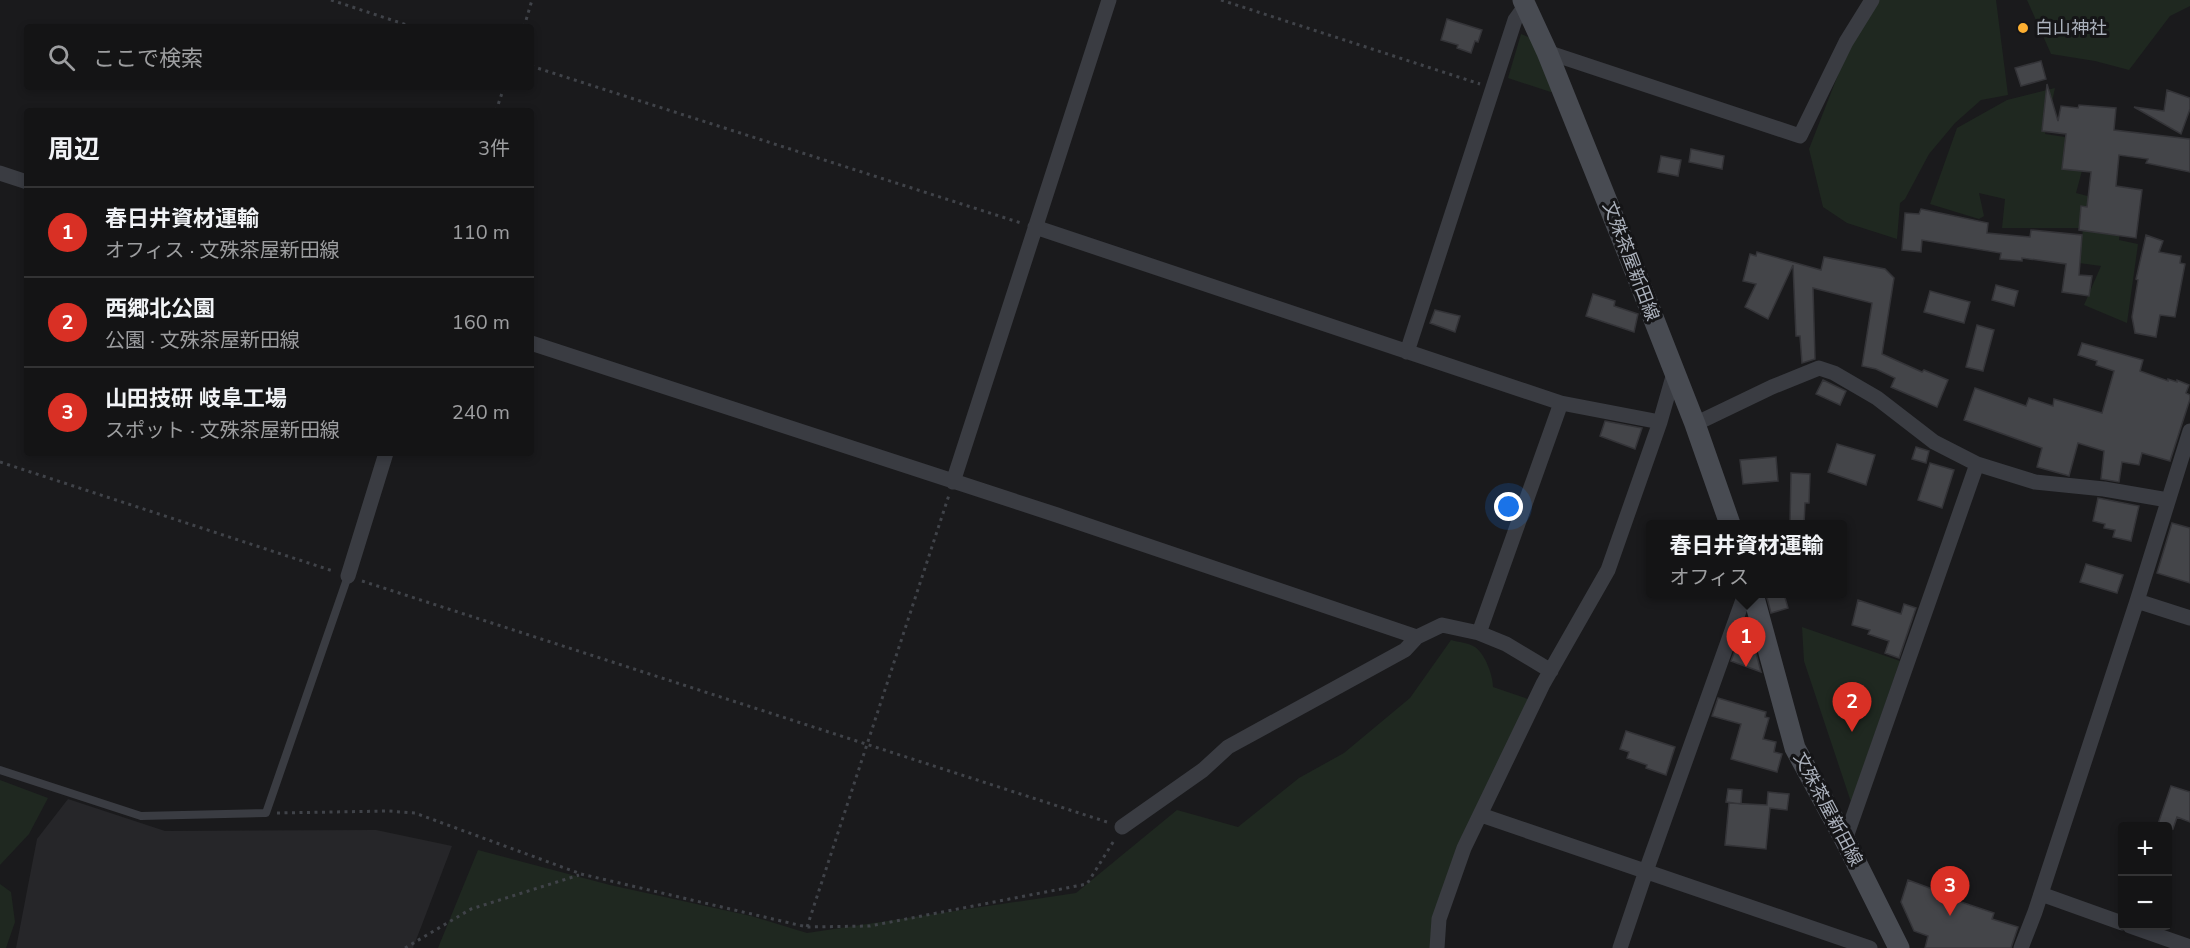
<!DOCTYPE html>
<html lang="ja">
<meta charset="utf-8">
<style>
body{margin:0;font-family:"Nunito Sans","Noto Sans JP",sans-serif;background:#1d1d1e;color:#f1f3f6}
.controls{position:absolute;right:18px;bottom:18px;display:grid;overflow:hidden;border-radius:6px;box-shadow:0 3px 9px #0003}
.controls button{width:54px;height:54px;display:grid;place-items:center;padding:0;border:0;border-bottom:2px solid #333334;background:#141415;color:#f1f3f6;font:30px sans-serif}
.you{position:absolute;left:1509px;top:507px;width:21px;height:21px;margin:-15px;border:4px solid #fff;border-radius:50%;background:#1a73e8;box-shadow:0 0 0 9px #1a73e833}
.badge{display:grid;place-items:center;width:39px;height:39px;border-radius:50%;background:#d93025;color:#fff;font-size:20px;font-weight:700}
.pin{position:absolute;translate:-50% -50px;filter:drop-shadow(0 2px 3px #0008)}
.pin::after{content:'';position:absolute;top:32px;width:21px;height:18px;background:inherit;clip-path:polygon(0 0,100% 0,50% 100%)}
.popup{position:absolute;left:1646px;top:520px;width:201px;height:78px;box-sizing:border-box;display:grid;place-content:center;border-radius:6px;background:#141415;filter:drop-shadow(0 2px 4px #0005);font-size:20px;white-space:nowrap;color:#9d9ea0}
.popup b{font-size:22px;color:#f1f3f6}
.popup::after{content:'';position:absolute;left:50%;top:100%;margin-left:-12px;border:12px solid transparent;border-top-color:#141415}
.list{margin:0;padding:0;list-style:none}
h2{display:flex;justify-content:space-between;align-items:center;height:78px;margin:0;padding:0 24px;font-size:26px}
h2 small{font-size:20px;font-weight:400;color:#9d9ea0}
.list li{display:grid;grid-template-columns:39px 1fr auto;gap:18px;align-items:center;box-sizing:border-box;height:90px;padding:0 24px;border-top:2px solid #333334}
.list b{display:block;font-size:22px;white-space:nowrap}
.list p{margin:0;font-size:20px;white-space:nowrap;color:#9d9ea0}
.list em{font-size:20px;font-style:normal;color:#9d9ea0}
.icon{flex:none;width:33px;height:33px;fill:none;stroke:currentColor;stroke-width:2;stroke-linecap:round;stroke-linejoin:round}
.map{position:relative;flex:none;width:2190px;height:948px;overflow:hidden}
.search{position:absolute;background:#141415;box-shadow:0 3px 9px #0003;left:24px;top:24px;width:510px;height:66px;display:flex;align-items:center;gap:15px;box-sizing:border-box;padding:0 21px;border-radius:6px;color:#9d9ea0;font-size:22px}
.panel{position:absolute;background:#141415;box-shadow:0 3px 9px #0003;left:24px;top:108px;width:510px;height:348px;border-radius:6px}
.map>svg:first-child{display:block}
</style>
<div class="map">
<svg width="2190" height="948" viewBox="0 0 2190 948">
<rect width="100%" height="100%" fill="#1a1a1c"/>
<path fill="#262629" d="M68,799L165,831L376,830L452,846L413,948H16L37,839Z"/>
<path fill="#1f2820" d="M1878,0H1996L2008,95L1981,100L1955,123L1929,154L1905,199L1900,203L1897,239L1847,223L1823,207L1809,149L1845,57Z
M2027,0H2190V6L2170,16L2129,70L2095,61L2051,54Z
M1521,34L1533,39L1557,94L1508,78Z
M2055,88L2045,134L2084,140L2083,167L2076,193L2122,205L2119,240L2138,244L2127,323L2084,305L2101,266L2079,263L2083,228H2002L2005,199L1979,193L1984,216L1979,219L1930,204L1957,128L2007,100Z
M1802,627L1900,661L1851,802L1804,661Z
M1451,640C1458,642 1469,643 1475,647C1485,654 1493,675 1493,687L1528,699L1431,948H438L478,850L610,885L751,916L807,933L1076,893L1177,810L1238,827L1299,778L1344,753L1410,698Z
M0,780L48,798L29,834L0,865Z
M0,884L11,892L15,922L6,948H0Z"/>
<path fill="#444549" stroke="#343438" stroke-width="1.5" d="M1447,19L1482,30L1478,42L1475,41L1471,53L1457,48L1458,45L1441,40Z
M2041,61L2046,79L2021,86L2015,68Z
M2047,84L2058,121L2061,106L2078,108L2079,105L2116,108L2114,130L2190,139V172L2146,163L2148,159L2119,155L2116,186L2142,190L2136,238L2079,230L2081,206L2087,207L2091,172L2062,169L2066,134L2042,131Z
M2167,90L2190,98V109L2181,134L2134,107L2164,111Z
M1691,149L1724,156L1722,169L1689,162Z
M1661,156L1681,160L1678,176L1658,172Z
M1921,209L1988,223L1987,233L2030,237L2031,230L2082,235L2079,275L2092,276L2089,296L2062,292L2066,264L2022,258V261L2000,259L2001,253L1922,240L1921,252L1902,250L1905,213L1919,214Z
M2146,235L2163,241L2159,252L2181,256L2180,263L2185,264L2175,317L2160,315L2156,337L2135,333L2132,317L2138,280L2136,279Z
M1757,252L1821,270L1824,257L1885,269L1894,278L1882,354L1922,372L1924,370L1948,380L1937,407L1891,387L1895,378L1876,369L1862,366L1872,303L1813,288L1815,359L1802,363L1800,336H1796L1793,265L1768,319L1745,307L1756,284L1743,281L1750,254L1756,256Z
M1996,285L2018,291L2014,306L1992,300Z
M1930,291L1970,302L1964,323L1924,312Z
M1593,294L1615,301L1614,306L1638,314L1634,332L1586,316Z
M1435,310L1460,316L1455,332L1430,323Z
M1977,325L1994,330L1983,371L1966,367Z
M2082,343L2143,360L2140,371L2168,381V379L2177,382V380L2189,385L2186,393L2190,395V399L2170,461L2142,453L2139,465L2122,462L2119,482L2101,479L2104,451L2078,443L2069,476L2066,475L2037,467L2042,448L1964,420L1975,388L2026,406L2029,398L2053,406L2054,399L2102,413L2114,371L2096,365L2097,361L2078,355Z
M1823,380L1846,391L1840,405L1816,394Z
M1605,421L1642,428L1635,449L1600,436Z
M1837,444L1875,455L1866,485L1828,472Z
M1916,447L1929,451L1926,463L1912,459Z
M1776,457L1778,481L1743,484L1740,460Z
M1930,463L1954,470L1942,508L1918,500Z
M1791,473L1810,474L1809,503H1805L1804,525H1790Z
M2098,498L2139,506L2131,541L2113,537L2115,530L2104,528L2105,524L2093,521Z
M2172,523L2190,528V583L2157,573Z
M2086,564L2123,575L2117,593L2080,582Z
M1766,594H1784L1788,608L1771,613Z
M1858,600L1901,614L1904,604L1916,608L1899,658L1885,653L1889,641L1868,634L1870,630L1852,625Z
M1747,619L1761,672L1731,661Z
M1718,698L1766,712L1765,717L1769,718L1763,739L1776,742L1774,752L1782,754L1777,772L1731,759L1741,724L1712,716Z
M1626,731L1675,747L1666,775L1646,768L1647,765L1627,758L1629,752L1620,749Z
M2171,786L2190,792V822L2177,817L2173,829L2158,824Z
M1728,789L1742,790L1741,804L1726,802Z
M1768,792L1789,794L1787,810L1770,808L1766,849L1725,845L1729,803L1767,805Z
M1908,880L1935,890L1934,893L1994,913L1992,919L2018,927L2011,948H1925L1928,936L1914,931L1901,902Z"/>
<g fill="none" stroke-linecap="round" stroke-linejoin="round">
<path stroke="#404349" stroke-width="3" stroke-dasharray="3 4.5" stroke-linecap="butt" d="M331,0L413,27
M1221,0L1480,84
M524,27L532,0
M531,66L1021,223
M496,111L504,87
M0,462L333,571
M362,581L1107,822
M277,813L388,811L415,813L581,874L807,927L870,926L1087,884L1115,839
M807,927L949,495
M405,948L471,909L579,875"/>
<path stroke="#3a3c42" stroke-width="8" d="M0,770L141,816L266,813L348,576"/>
<path stroke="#3a3c42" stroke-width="15" d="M1547,52L1800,136L1846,42L1872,0
M0,173L27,182
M1035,227L1561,403L1660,422
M531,343L1057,515L1417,637
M1407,352L1515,20L1526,5
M1695,424L1772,387L1819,368L1834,373L1877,398L1934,442L1977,464L2035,482L2104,489L2168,500
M953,482L1109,0
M348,576L386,453
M2137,601L2190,618
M1479,633L1561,403
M1481,815L1870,948
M1122,827L1203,770L1228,747L1405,650L1417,637L1442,625L1479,633L1506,644L1551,671
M1845,840L1977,464
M2041,894L2122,923
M2130,926L2190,947
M1437,948L1439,919L1464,848L1543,684L1608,570L1660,422L1674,373
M1620,948L1646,871L1745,594
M2021,948L2035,912L2137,601L2190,431"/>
<path stroke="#484b52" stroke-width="21" d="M1523,0L1547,52L1631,261L1695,424L1730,524
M1753,594L1795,748L1845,840L1899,948"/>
</g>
<circle fill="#fdaf31" stroke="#151517" stroke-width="2" cx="2023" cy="28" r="6"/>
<g text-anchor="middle" stroke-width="6" stroke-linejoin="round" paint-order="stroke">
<g font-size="18" fill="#abb1bc" stroke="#151517" text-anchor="start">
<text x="2035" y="34">白山神社</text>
</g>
<g font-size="18" fill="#abb1bc" stroke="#151517">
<text transform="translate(1631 261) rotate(69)" y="6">文殊茶屋新田線</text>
<text transform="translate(1828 809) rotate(62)" y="6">文殊茶屋新田線</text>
</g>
</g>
</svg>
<div class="controls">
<button>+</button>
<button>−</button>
</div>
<div class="you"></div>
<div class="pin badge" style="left:1746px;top:667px">1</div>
<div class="popup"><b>春日井資材運輸</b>オフィス</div>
<div class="pin badge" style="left:1852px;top:732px">2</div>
<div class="pin badge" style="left:1950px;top:916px">3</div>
<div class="search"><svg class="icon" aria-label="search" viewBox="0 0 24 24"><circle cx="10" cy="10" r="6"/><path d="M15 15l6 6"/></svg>ここで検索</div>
<section class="panel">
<h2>周辺<small>3件</small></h2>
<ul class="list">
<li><span class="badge">1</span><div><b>春日井資材運輸</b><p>オフィス · 文殊茶屋新田線</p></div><em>110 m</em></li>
<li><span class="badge">2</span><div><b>西郷北公園</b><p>公園 · 文殊茶屋新田線</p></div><em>160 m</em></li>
<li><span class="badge">3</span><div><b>山田技研 岐阜工場</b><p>スポット · 文殊茶屋新田線</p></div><em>240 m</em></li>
</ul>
</section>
</div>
